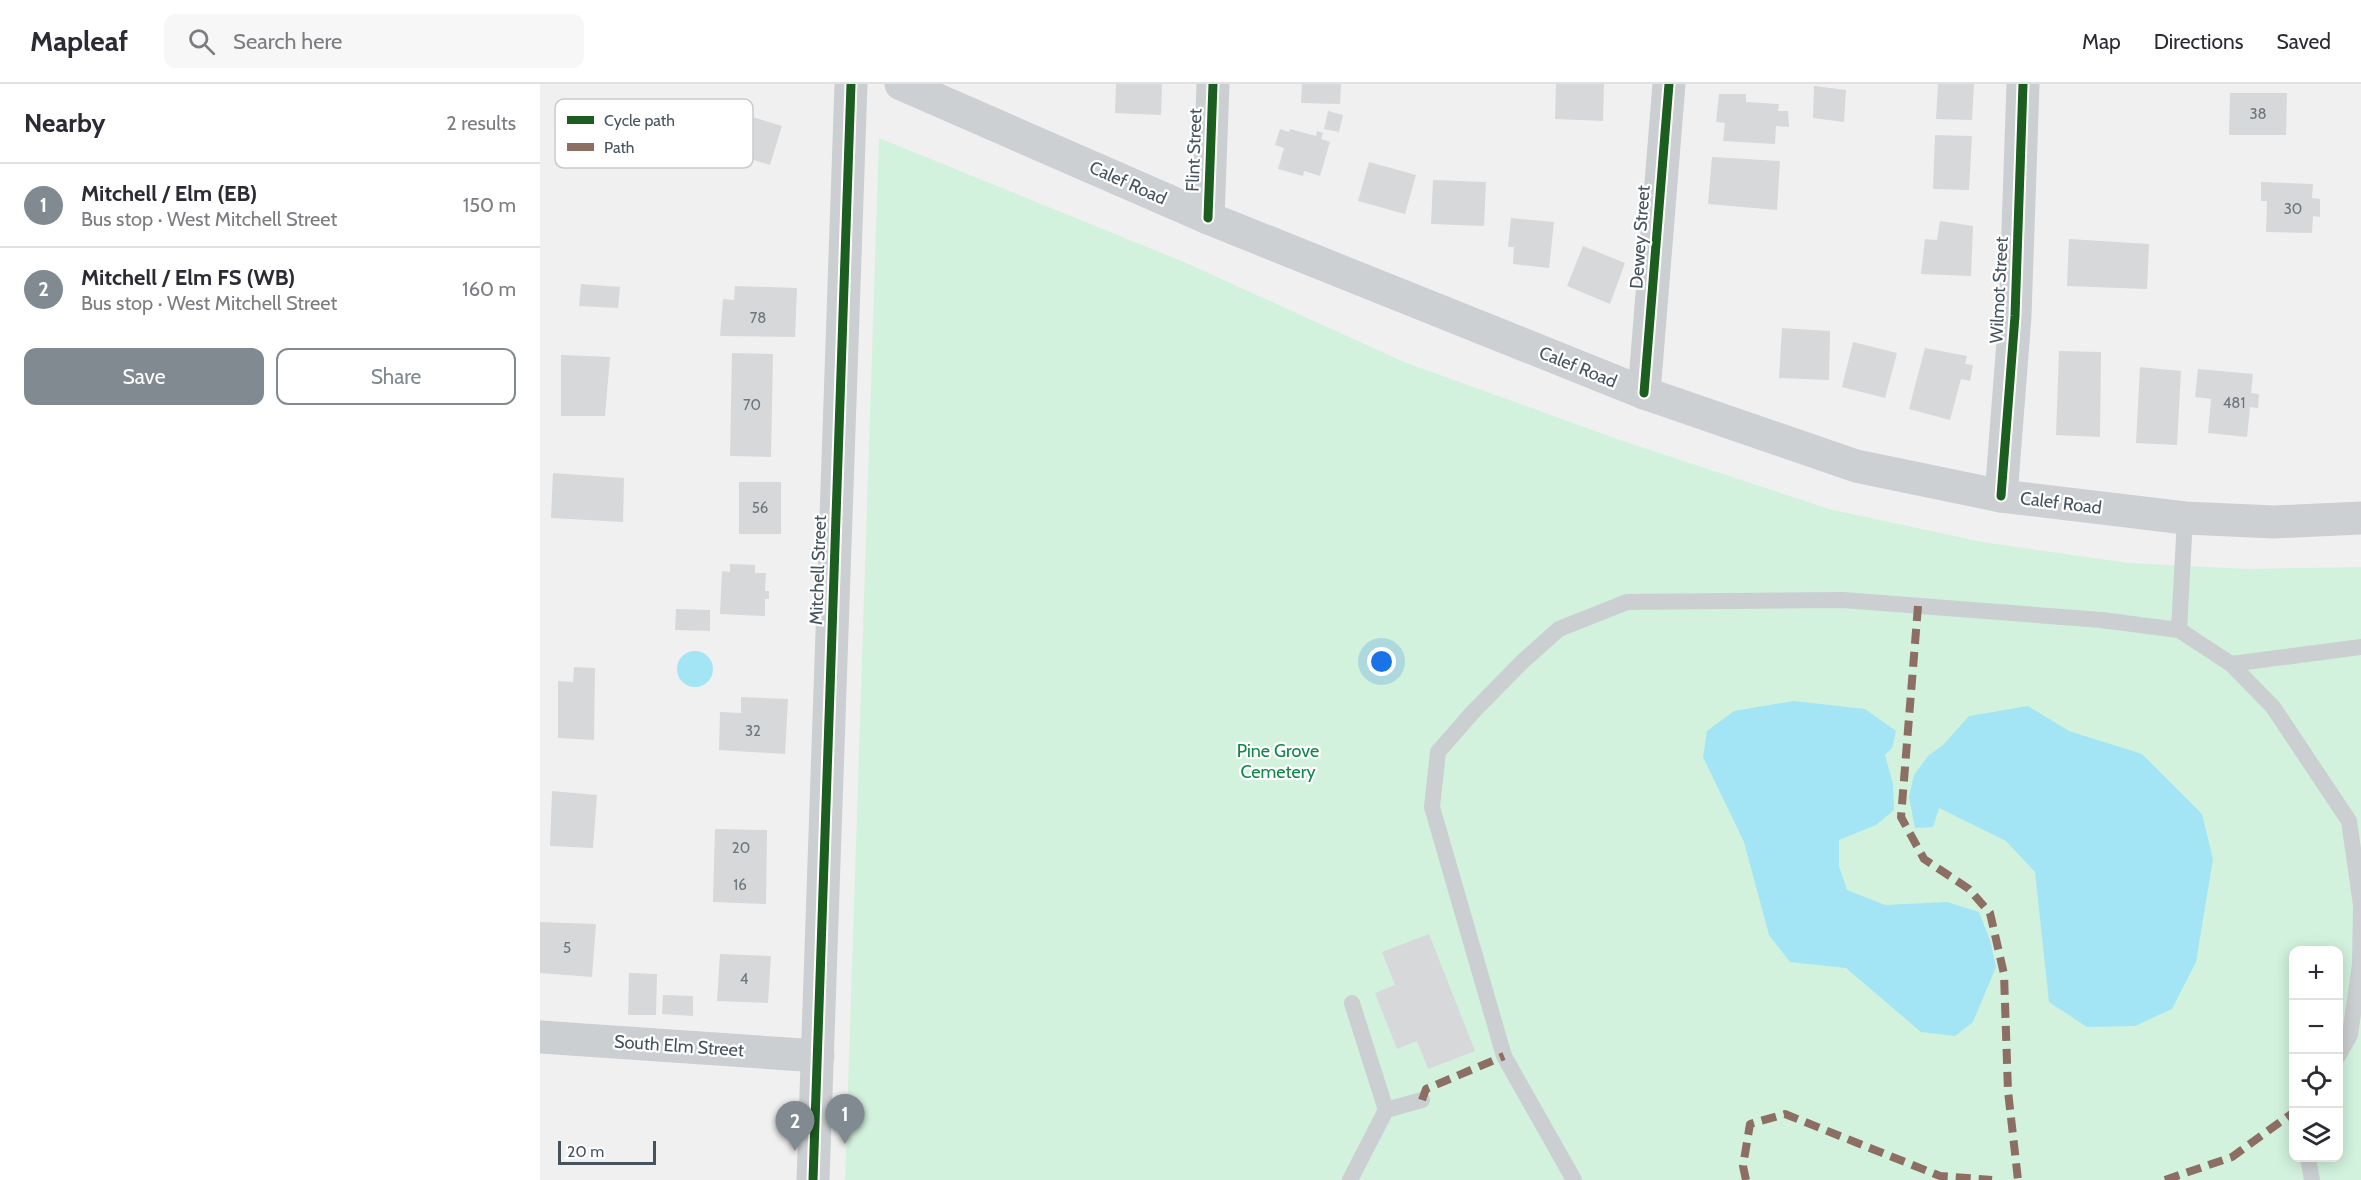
<!DOCTYPE html>
<meta charset="utf-8">
<style>
body{margin:0;font-family:Cabin,sans-serif;background:#f7f7f7;color:#2b2b33}
.controls{position:absolute;right:18px;bottom:18px;display:grid;overflow:hidden;border-radius:12px;box-shadow:0 3px 15px #0003}
.controls button{width:54px;height:54px;display:grid;place-items:center;padding:0;border:0;border-bottom:2px solid #e1e1e2;background:#fff;color:#2b2b33;font:30px sans-serif}
.scale{position:absolute;left:18px;bottom:15px;width:98px;box-sizing:border-box;padding-left:6px;border:3px solid #45535e;border-top:0;font-size:16px;line-height:21px;white-space:nowrap;color:#45535e;-webkit-text-stroke:4px #fff;paint-order:stroke}
.you{position:absolute;left:842px;top:578px;width:21px;height:21px;margin:-15px;border:4px solid #fff;border-radius:50%;background:#1a73e8;box-shadow:0 0 0 9px #1a73e833}
.badge{display:grid;place-items:center;width:39px;height:39px;border-radius:50%;background:#818a91;color:#fff;font-size:20px;font-weight:700}
.pin{position:absolute;translate:-50% -50px;filter:drop-shadow(0 2px 3px #0008)}
.pin::after{content:'';position:absolute;top:32px;width:21px;height:18px;background:inherit;clip-path:polygon(0 0,100% 0,50% 100%)}
.list{margin:0;padding:0;list-style:none}
h2{display:flex;justify-content:space-between;align-items:center;height:78px;margin:0;padding:0 24px;font-size:26px}
h2 small{font-size:20px;font-weight:400;color:#7c7c81}
.list li{display:grid;grid-template-columns:39px 1fr auto;gap:18px;align-items:center;box-sizing:border-box;height:84px;padding:0 24px;border-top:2px solid #e1e1e2}
.list b{display:block;font-size:22px;white-space:nowrap}
.list p{margin:0;font-size:20px;white-space:nowrap;color:#7c7c81}
.list em{font-size:20px;font-style:normal;color:#7c7c81}
.actions{display:flex;gap:12px;padding:18px 24px}
.actions a{flex:1;padding:14px 0;border:2px solid #818a91;border-radius:12px;text-align:center;font-size:21px;color:#818a91}
.actions .main{background:#818a91;color:#fff}
.icon{flex:none;width:33px;height:33px;fill:none;stroke:currentColor;stroke-width:2;stroke-linecap:round;stroke-linejoin:round}
.map{position:relative;flex:none;width:1821px;height:1096px;overflow:hidden}
header{display:flex;align-items:center;gap:36px;box-sizing:border-box;height:84px;padding:0 30px;background:#fff;border-bottom:2px solid #e1e1e2}
header strong{font-size:28px}
nav{display:flex;gap:33px;margin-inline-start:auto;font-size:21px}
.search{width:420px;height:54px;background:#f7f7f7;display:flex;align-items:center;gap:15px;box-sizing:border-box;padding:0 21px;border-radius:12px;color:#7c7c81;font-size:22px}
main{display:flex}
aside{flex:1;background:#fff}
.map>svg:first-child{display:block}
</style>
<header>
<strong>Mapleaf</strong>
<div class="search"><svg class="icon" aria-label="search" viewBox="0 0 24 24"><circle cx="10" cy="10" r="6"/><path d="M15 15l6 6"/></svg>Search here</div>
<nav><a>Map</a><a>Directions</a><a>Saved</a></nav>
</header>
<main>
<aside>
<h2>Nearby<small>2 results</small></h2>
<ul class="list">
<li><span class="badge">1</span><div><b>Mitchell / Elm (EB)</b><p>Bus stop · West Mitchell Street</p></div><em>150 m</em></li>
<li><span class="badge">2</span><div><b>Mitchell / Elm FS (WB)</b><p>Bus stop · West Mitchell Street</p></div><em>160 m</em></li>
</ul>
<div class="actions"><a class="main">Save</a><a>Share</a></div>
</aside>
<div class="map">
<svg width="1821" height="1096" viewBox="0 0 1821 1096">
<rect width="100%" height="100%" fill="#f1f0f0"/>
<path fill="#d2f2dd" fill-rule="evenodd" d="M339,54L644,178L864,278L1080,356L1289,425L1442,458L1588,479L1708,485L1821,483V1096H305ZM1754,866H1798V1074H1754Z"/>
<path fill="#a3e5f4" d="M137 585a18 18 0 1 1 36 0a18 18 0 1 1-36 0Z
M1254,617L1325,625L1356,647L1352,664L1345,671L1353,700L1354,726L1336,741L1299,756V782L1307,806L1345,821L1407,818L1439,828L1450,856L1456,883L1433,938L1415,952L1381,948L1306,884L1250,878L1229,851L1204,758L1163,673L1167,647L1194,627Z
M1488,622L1529,647L1602,670L1662,730L1673,775L1656,878L1632,925L1595,942L1547,943L1509,918L1495,788L1466,757L1399,724L1393,743L1375,744L1369,713L1374,691L1388,672L1403,661L1429,632Z"/>
<path fill="#d7d8da" d="M576,0H622L621,31L575,29Z
M762,0H801L800,20L761,19Z
M1016,0H1064L1063,37L1015,35Z
M1398,0H1434L1432,36L1396,35Z
M1274,2L1306,6L1304,38L1273,34Z
M1690,9H1747L1746,51H1689Z
M1179,10H1206V18L1239,20L1238,27H1248L1249,43L1236,42L1235,60L1183,57L1185,39L1176,38Z
M183,24L242,42L230,81L171,63Z
M788,27L803,31L799,48L784,45Z
M740,45L749,48L750,45L776,52L777,47L783,49L781,55L790,58L780,92L764,87L763,92L738,85L744,64L735,61Z
M1395,51L1432,52L1429,106L1393,105Z
M1172,73L1240,77L1237,126L1168,120Z
M829,78L876,91L865,130L818,117Z
M893,96L946,98L944,142L891,140Z
M1721,98L1773,100L1772,114L1780,115V133L1773,132L1772,149L1726,148L1727,117H1721Z
M971,134L1014,138L1009,184L973,180L974,163H968Z
M1400,137L1433,142L1431,192L1381,190L1385,155L1397,156Z
M1529,155L1609,160L1607,205L1527,202Z
M1043,162L1085,179L1070,220L1027,202Z
M41,200L80,203L78,224L39,222Z
M195,202L257,204L255,253L180,252L183,215L194,216Z
M1242,244L1290,247L1289,296L1239,294Z
M1313,258L1357,269L1345,314L1302,303Z
M1385,264L1427,272L1425,280L1433,281L1430,297L1421,295L1410,336L1369,325Z
M1519,267L1561,268L1560,353L1516,351Z
M192,269L233,270L231,373L190,372Z
M21,271L70,273L65,332H21Z
M1600,283L1641,287L1637,361L1596,359Z
M1658,285L1713,290L1711,309L1719,310L1718,324L1710,323L1707,353L1668,349L1671,315L1655,313Z
M13,389L84,394L83,438L11,434Z
M199,398H241V450H199Z
M190,480L215,481V489H226L225,507H229V515H225V532L180,530L182,487L190,488Z
M136,525L170,526V547L135,546Z
M34,583L55,584L54,656L18,654V597L33,598Z
M201,613L248,615L245,670L179,666L180,628L201,629Z
M12,707L57,711L53,764L10,762Z
M175,745L227,746L226,820L173,818Z
M0,838L56,840L52,893L0,889Z
M889,850L935,967L888,985L877,957L857,965L835,909L855,901L842,868Z
M180,870L231,872L228,919L177,917Z
M89,889L117,890L116,931H88Z
M123,911L153,912V932L122,930Z"/>
<g fill="none" stroke-linecap="round" stroke-linejoin="round">
<path stroke="#cbcfd1" stroke-width="16" d="M1639,546L1645,434
M1691,580L1821,563
M846,1026L882,1016
M1768,1074L1772,1096
M810,1096L846,1026L812,919
M1034,1096L964,972L892,723L898,668L932,629L982,578L1019,545L1087,518L1303,516L1561,536L1639,546L1691,580L1733,623L1809,737L1821,821L1820,880L1810,951L1798,972"/>
<path stroke="#cbcfd1" stroke-width="33" d="M668,134L673,0
M1104,309L1129,0
M1461,412L1475,232L1483,0
M0,953L278,972
M273,1096L311,0"/>
<path stroke="#ccd0d3" stroke-width="33" d="M361,0L668,134L1104,309L1316,382L1461,412L1645,434L1734,438L1821,434"/>
<path stroke="#8d6e63" stroke-width="8" stroke-dasharray="15 8" stroke-linecap="butt" d="M1378,522L1361,733L1384,775L1429,805L1450,829L1464,890L1468,1007L1478,1096
M882,1016L886,1005L964,972
M1206,1096L1203,1082L1210,1040L1245,1030L1400,1092L1452,1096
M1625,1096L1692,1073L1754,1028"/>
<g stroke="#fff" stroke-width="13">
<path id="cycleway" d="M668,134L673,0
M1104,309L1129,0
M1461,412L1475,232L1483,0
M273,1096L311,0"/>
</g>
<use href="#cycleway" stroke="#1b5e20" stroke-width="9"/>
</g>
<g text-anchor="middle" stroke-width="4.5" stroke-linejoin="round" paint-order="stroke">
<g font-size="15" fill="#6b767e">
<text x="1718" y="35">38</text>
<text x="1753" y="130">30</text>
<text x="218" y="239">78</text>
<text x="1694" y="324">481</text>
<text x="212" y="326">70</text>
<text x="220" y="429">56</text>
<text x="213" y="652">32</text>
<text x="201" y="769">20</text>
<text x="200" y="806">16</text>
<text x="27" y="869">5</text>
<text x="204" y="900">4</text>
</g>
<g font-size="18" fill="#45535e" stroke="#fff">
<text transform="translate(654 66) rotate(-88)" y="6">Flint Street</text>
<text transform="translate(588 99) rotate(24)" y="6">Calef Road</text>
<text transform="translate(1100 153) rotate(-86)" y="6">Dewey Street</text>
<text transform="translate(1459 206) rotate(-87)" y="6">Wilmot Street</text>
<text transform="translate(1038 283) rotate(22)" y="6">Calef Road</text>
<text transform="translate(1521 419) rotate(7)" y="6">Calef Road</text>
<text transform="translate(278 486) rotate(-88)" y="6">Mitchell Street</text>
<text transform="translate(139 962) rotate(4)" y="6">South Elm Street</text>
</g>
<g font-size="18" fill="#0e8747" stroke="#fff">
<text x="738" y="673">Pine Grove<tspan x="738" dy="21">Cemetery</tspan></text>
</g>
</g>
<rect x="15" y="15" width="198" height="69" rx="9" fill="#fff" stroke="#c7cbcf" stroke-width="1.5"/>
<rect x="27" y="32" width="27" height="8" fill="#1b5e20"/>
<rect x="27" y="59" width="27" height="8" fill="#8d6e63"/>
<g font-size="16" fill="#45535e">
<text x="64" y="42">Cycle path</text>
<text x="64" y="69">Path</text>
</g>
</svg>
<div class="controls">
<button>+</button>
<button>−</button>
<button><svg class="icon" aria-label="locate" viewBox="0 0 24 24"><circle cx="12" cy="12" r="6"/><path d="M12 2v4M12 18v4M2 12h4M18 12h4"/></svg></button>
<button><svg class="icon" aria-label="layers" viewBox="0 0 24 24"><path d="M12 4l9 5-9 5-9-5zM3 14l9 5 9-5"/></svg></button>
</div>
<div class="scale">20 m</div>
<div class="you"></div>
<div class="pin badge" style="left:305px;top:1060px">1</div>
<div class="pin badge" style="left:255px;top:1067px">2</div>
</div>
</main>
